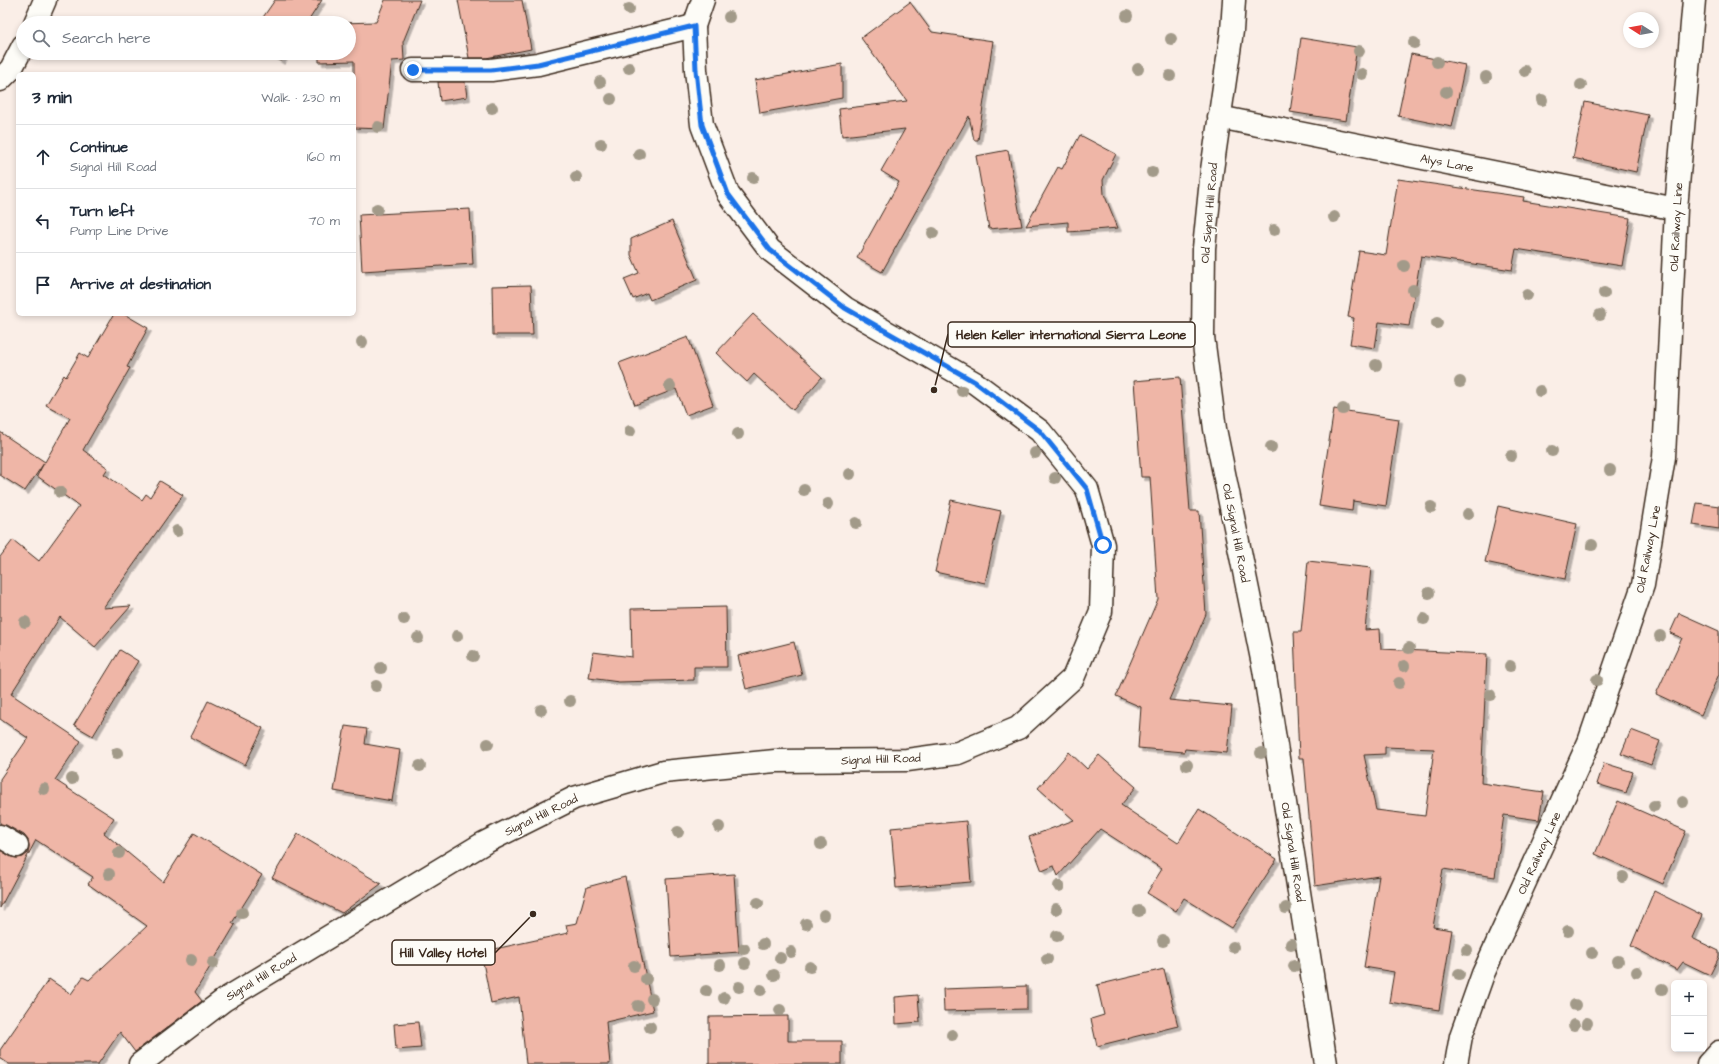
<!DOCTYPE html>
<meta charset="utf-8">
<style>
body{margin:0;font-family:"Architects Daughter",sans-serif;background:#f2f2f3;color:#1f2937}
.controls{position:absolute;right:12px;bottom:12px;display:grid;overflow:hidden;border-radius:6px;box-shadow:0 2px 6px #0003}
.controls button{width:36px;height:36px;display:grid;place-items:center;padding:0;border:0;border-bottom:1px solid #e0e1e3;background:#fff;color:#1f2937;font:20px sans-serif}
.compass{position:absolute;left:1623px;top:12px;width:36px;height:36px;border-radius:50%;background:#fff;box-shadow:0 2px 6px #0003;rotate:281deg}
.stop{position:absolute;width:12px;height:12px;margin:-9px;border:3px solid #1a73e8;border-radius:50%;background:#fff}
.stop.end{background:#1a73e8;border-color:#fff;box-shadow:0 1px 4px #0008}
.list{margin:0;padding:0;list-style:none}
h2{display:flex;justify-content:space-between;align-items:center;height:52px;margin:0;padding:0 16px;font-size:17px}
h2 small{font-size:13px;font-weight:400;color:#747a83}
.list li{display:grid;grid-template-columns:26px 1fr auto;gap:12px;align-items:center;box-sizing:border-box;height:64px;padding:0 16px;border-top:1px solid #e0e1e3}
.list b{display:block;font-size:15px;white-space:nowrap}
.list p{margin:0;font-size:13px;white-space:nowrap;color:#747a83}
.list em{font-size:13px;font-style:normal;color:#747a83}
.icon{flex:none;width:22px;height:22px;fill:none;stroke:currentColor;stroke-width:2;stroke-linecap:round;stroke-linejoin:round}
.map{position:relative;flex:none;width:1719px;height:1064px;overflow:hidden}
.search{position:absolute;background:#fff;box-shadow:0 2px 6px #0003;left:16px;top:16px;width:340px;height:44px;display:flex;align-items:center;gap:10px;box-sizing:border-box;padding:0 14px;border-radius:22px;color:#747a83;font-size:15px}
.panel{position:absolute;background:#fff;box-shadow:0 2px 6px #0003;left:16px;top:72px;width:340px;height:244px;border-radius:6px}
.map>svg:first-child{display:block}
</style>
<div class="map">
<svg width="1719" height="1064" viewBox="0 0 1719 1064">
<defs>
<filter id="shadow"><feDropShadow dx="3.5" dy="3.5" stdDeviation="0" flood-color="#0004"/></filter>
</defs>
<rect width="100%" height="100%" fill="#faeee7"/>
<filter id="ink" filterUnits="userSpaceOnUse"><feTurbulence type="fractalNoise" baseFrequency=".025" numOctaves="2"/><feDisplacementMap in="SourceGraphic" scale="8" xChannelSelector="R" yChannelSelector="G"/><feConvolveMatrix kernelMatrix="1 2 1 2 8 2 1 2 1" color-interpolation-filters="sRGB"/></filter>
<g filter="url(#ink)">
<path fill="#efb6a7" stroke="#3b2a1e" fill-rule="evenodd" filter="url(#shadow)" d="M275,0H322L307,23H259Z
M385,0H420L403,42L404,60L392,61L384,129L354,128V61L319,62V53H349V23H341L376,22Z
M458,0H522L531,49L486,58H469Z
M910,2L932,32L993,41L978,140H974L969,116L882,272L857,258L899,182L881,171L905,129L842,136L839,109L907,101L861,38Z
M1301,38L1357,47L1346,121L1290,112Z
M269,53H286L281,61Z
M1411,54L1465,65L1452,127L1398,116Z
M842,64V98L760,113L755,80Z
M438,82H465L467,97L440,101Z
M1585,102L1648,115L1636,172L1573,158Z
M1080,135L1116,154L1103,180L1104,194L1118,228L1068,232V222L1026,226L1058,167L1062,169Z
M1008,150L1022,226L989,229L976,156Z
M1398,179L1524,197L1523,201L1630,218L1622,266L1516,249L1512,270L1421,256L1409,326L1379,322L1375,348L1350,344L1354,318L1348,317L1359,251L1386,255Z
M470,209L473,264L362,271L359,215Z
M672,221L697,280L650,300L647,293L633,299L624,279L639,273L631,255V239Z
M531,285L533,335H493L492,286Z
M114,314H124L148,328L127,367L130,368L83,450L108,468L104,474L142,500L146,494L150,497L160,481L183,495L103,608L131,606L95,647L60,617L11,694L81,741L55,780L114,818L104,833L163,882L194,833L262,875L232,923L235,925L195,992L202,1001L135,1052L120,1032L98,1064H9L0,1058V1050L49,979L71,994L83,977L89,980L147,926L88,884L93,877L36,840L0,908V850L11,857L17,858L23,857L28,853L29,846L28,840L24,835L6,825L0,824V779L28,738L0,719V557L13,540L39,561L79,506L37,476L44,463L25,491L0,475V432L45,462L70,418L46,405L64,375L66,377L80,353L88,358Z
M753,314L822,377L793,410L754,374L747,382L716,353Z
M688,337L713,405L686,415L676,389L635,405L619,363Z
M1180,377L1190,511H1199L1206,614L1169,700L1232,706L1227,753L1185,749L1184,752L1138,748L1141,707L1116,696L1158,599L1150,477H1141L1134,381Z
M1334,409L1399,419L1386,506L1353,501L1352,511L1319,506Z
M951,500L1001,511L985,583L935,572Z
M1697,503L1719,506V529L1693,525Z
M1498,506L1577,524L1565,579L1485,562Z
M1308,561L1371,568L1365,630L1380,629L1381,649L1487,654L1481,783L1544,792L1539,820L1504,815L1495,877L1443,869L1433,927L1452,930L1439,1010L1389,1002L1394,972L1364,967L1379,876L1315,886L1304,758H1299L1294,632H1301ZM1385,747L1434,749L1425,816L1376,810L1364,755L1385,754Z
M726,607L727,667H694V680L619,682L589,678L593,652L632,657L631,609Z
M1679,613L1719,631V674L1701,715L1656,694L1682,638L1670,633Z
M794,642L802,675L746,689L738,656Z
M120,650L138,661L93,736L74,725Z
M208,701L263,728L245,765L190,737Z
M345,726L367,729L365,744L400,750L392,801L334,791Z
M1631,730L1660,741L1651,765L1621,754Z
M1069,752L1087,769L1099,755L1136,787L1121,805L1178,843L1199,809L1277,859L1232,928L1184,898L1176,911L1147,893L1162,869L1100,829L1058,876L1054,866L1042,871L1029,837L1074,820L1038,788Z
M1604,763L1633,772L1626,793L1597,784Z
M1618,801L1686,831L1663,884L1595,854Z
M966,821L971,882L896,888L891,828Z
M298,834L381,884L342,913L272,878Z
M734,874L739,952L671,957L666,879Z
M625,877L653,1011L606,1022L610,1064H526L519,997L491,1003L481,952L568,933L566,925L577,923L587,887Z
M1654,891L1702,915L1692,938L1719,951V957L1710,975L1683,962L1677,970L1631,946Z
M1164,969L1178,1026L1097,1046L1091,1019L1104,1015L1097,985Z
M1027,986V1009L944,1011L943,989Z
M918,995L920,1022L896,1024L895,997Z
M788,1016V1041H842V1064H709V1017Z
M418,1022L421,1048L396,1050L394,1024Z"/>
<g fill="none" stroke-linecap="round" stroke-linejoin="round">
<g stroke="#3b2a1e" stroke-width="25">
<path id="street" d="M1234,0L1232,31L1212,170L1204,248L1203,337L1215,429L1264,669L1326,1064
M35,23L45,0
M413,70H491L538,64L694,26
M0,80L11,69L23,46
M1219,117L1676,209
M0,836L17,846
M1456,1064L1461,1036L1483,974L1589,742L1643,585L1664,457L1676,209L1694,0"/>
</g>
<g stroke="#3b2a1e" stroke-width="25">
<path id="secondary" d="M140,1064L224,1000L484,843L574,798L663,772L775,761L907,760L958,753L1018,728L1073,678L1101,611L1103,545L1087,489L1040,431L975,383L845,308L770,250L728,194L702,125L696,70L694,26L703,0
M1708,1064L1719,1052"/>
</g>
<use href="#street" stroke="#fdfcf7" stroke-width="22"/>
<use href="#secondary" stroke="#fdfcf7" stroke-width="22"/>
</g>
<g fill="#a29a89">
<circle cx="629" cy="9" r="6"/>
<circle cx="1127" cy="16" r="6"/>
<circle cx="729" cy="17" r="6"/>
<circle cx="1171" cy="39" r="6"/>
<circle cx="1414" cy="43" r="6"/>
<circle cx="1359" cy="51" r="6"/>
<circle cx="1437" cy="62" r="6"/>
<circle cx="629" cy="68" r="6"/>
<circle cx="1138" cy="69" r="6"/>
<circle cx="1525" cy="71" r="6"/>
<circle cx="1362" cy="74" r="6"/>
<circle cx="1170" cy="76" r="6"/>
<circle cx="1486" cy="77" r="6"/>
<circle cx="600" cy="82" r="6"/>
<circle cx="1581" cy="85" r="6"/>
<circle cx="1446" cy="92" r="6"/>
<circle cx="611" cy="99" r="6"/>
<circle cx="1542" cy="100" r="6"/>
<circle cx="492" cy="108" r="6"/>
<circle cx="378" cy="127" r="6"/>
<circle cx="601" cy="144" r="6"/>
<circle cx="639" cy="154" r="6"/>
<circle cx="1152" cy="172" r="6"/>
<circle cx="576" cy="177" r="6"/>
<circle cx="753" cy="178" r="6"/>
<circle cx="377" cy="209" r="6"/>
<circle cx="1334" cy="217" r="6"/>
<circle cx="1274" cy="230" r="6"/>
<circle cx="933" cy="233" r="6"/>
<circle cx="1404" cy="266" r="6"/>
<circle cx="1413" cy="290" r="6"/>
<circle cx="1604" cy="293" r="6"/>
<circle cx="1527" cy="295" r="6"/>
<circle cx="1600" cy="315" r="6"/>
<circle cx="1437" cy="323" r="6"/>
<circle cx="362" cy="342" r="6"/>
<circle cx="1376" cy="365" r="6"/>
<circle cx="1460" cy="382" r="6"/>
<circle cx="670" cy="386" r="6"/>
<circle cx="962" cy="391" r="6"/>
<circle cx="1540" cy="391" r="6"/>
<circle cx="1343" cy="409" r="6"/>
<circle cx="630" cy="431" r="6"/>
<circle cx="738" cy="434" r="6"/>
<circle cx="1271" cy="447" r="6"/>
<circle cx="1552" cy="451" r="6"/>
<circle cx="1035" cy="453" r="6"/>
<circle cx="1511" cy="456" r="6"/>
<circle cx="1610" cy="470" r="6"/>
<circle cx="850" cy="474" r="6"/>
<circle cx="1055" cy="478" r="6"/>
<circle cx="804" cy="490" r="6"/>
<circle cx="60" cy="492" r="6"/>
<circle cx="828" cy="504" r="6"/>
<circle cx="1431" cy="507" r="6"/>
<circle cx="1468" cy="514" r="6"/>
<circle cx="856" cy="523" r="6"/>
<circle cx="177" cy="531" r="6"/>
<circle cx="1592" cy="545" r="6"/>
<circle cx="1429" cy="593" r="6"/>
<circle cx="404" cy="619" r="6"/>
<circle cx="1424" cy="619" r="6"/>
<circle cx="25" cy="622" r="6"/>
<circle cx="457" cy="636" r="6"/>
<circle cx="1660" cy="636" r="6"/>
<circle cx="418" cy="638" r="6"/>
<circle cx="1409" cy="648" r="6"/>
<circle cx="473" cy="656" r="6"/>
<circle cx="1404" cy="666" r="6"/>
<circle cx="1510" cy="666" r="6"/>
<circle cx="381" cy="668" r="6"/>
<circle cx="1597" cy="680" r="6"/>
<circle cx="1399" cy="683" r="6"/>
<circle cx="376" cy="686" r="6"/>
<circle cx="1490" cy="695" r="6"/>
<circle cx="570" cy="701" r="6"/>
<circle cx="541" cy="710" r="6"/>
<circle cx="488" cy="744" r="6"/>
<circle cx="117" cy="753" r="6"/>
<circle cx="1261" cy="753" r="6"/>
<circle cx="1187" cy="765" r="6"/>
<circle cx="420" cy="766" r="6"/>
<circle cx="72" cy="779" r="6"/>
<circle cx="44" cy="789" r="6"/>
<circle cx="1683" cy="802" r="6"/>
<circle cx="1654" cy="806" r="6"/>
<circle cx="719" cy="827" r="6"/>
<circle cx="678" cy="832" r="6"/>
<circle cx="821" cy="844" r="6"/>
<circle cx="119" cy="853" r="6"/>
<circle cx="109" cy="874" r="6"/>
<circle cx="1623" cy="877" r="6"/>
<circle cx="1059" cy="886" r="6"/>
<circle cx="758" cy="903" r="6"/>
<circle cx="1286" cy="908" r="6"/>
<circle cx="1056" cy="909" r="6"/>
<circle cx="1139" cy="911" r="6"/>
<circle cx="242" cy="913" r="6"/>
<circle cx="824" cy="915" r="6"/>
<circle cx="806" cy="924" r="6"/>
<circle cx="1568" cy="931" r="6"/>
<circle cx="1057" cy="936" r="6"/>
<circle cx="1163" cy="941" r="6"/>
<circle cx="763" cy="944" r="6"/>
<circle cx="1291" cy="944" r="6"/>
<circle cx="1233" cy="947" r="6"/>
<circle cx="744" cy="949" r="6"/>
<circle cx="1467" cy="950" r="6"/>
<circle cx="791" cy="952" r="6"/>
<circle cx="1592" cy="953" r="6"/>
<circle cx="780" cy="958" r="6"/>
<circle cx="1047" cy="959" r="6"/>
<circle cx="191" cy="960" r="6"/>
<circle cx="1618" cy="961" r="6"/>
<circle cx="213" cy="963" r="6"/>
<circle cx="745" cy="963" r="6"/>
<circle cx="720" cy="965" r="6"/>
<circle cx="634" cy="966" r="6"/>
<circle cx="1294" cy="966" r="6"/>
<circle cx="810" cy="967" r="6"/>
<circle cx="1637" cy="972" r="6"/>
<circle cx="1459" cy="974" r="6"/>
<circle cx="774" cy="975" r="6"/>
<circle cx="646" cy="979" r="6"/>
<circle cx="739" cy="987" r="6"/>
<circle cx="1662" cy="989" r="6"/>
<circle cx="761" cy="990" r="6"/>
<circle cx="706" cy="991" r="6"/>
<circle cx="724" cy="998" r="6"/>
<circle cx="652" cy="999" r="6"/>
<circle cx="1575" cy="1005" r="6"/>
<circle cx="638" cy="1006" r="6"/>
<circle cx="780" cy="1010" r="6"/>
<circle cx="1587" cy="1023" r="6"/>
<circle cx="1574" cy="1025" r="6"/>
<circle cx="650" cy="1027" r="6"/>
<circle cx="952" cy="1035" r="6"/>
</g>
</g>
<g fill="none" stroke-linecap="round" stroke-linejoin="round" filter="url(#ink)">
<path stroke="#1a73e8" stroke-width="5" d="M413,70H491L538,64L694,26L696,70L702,125L728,194L770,250L845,308L975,382L1040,431L1087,489L1103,545"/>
</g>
<g text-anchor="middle" stroke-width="3.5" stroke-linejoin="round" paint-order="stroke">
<g font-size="12" fill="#3b2a1e" stroke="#fdfcf7">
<text transform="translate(1447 163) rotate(11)" y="4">Alys Lane</text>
<text transform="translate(1209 213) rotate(-85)" y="4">Old Signal Hill Road</text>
<text transform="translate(1676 227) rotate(-87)" y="4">Old Railway Line</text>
<text transform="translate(1236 533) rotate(79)" y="4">Old Signal Hill Road</text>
<text transform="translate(1648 549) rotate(-79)" y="4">Old Railway Line</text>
<text transform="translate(881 759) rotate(-2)" y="4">Signal Hill Road</text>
<text transform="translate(541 815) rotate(-26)" y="4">Signal Hill Road</text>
<text transform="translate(1293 852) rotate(81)" y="4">Old Signal Hill Road</text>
<text transform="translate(1539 853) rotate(-66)" y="4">Old Railway Line</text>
<text transform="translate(261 977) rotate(-31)" y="4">Signal Hill Road</text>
</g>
</g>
<path fill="none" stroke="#3b2a1e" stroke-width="1.5" d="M934 390L948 334M533 914L495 953"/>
<g fill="#3b2a1e" stroke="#fdfcf7" stroke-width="1.5">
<circle cx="934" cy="390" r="4"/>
<circle cx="533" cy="914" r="4"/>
</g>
<g fill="#fdfcf7" stroke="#3b2a1e" stroke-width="1.5">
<rect x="948" y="322" width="247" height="25" rx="4"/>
<rect x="392" y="940" width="103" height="25" rx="4"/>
</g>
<g font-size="13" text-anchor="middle" font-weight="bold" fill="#3b2a1e">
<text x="1071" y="339">Helen Keller international Sierra Leone</text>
<text x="443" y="957">Hill Valley Hotel</text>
</g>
</svg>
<div class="controls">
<button>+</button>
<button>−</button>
</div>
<svg class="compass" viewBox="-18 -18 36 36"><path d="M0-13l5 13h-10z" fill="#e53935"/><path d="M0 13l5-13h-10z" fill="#747a83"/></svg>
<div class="stop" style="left:1103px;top:545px"></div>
<div class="stop end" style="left:413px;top:70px"></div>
<div class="search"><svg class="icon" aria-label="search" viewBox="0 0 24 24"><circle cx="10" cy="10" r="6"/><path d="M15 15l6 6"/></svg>Search here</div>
<section class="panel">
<h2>3 min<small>Walk · 230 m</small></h2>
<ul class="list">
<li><svg class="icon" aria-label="ahead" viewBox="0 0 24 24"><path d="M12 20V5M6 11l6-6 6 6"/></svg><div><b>Continue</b><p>Signal Hill Road</p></div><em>160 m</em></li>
<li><svg class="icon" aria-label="left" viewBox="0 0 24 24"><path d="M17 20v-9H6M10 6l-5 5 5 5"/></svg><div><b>Turn left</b><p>Pump Line Drive</p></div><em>70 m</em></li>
<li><svg class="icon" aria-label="arrive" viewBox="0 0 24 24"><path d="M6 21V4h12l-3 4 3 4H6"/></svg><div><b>Arrive at destination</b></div></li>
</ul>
</section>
</div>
